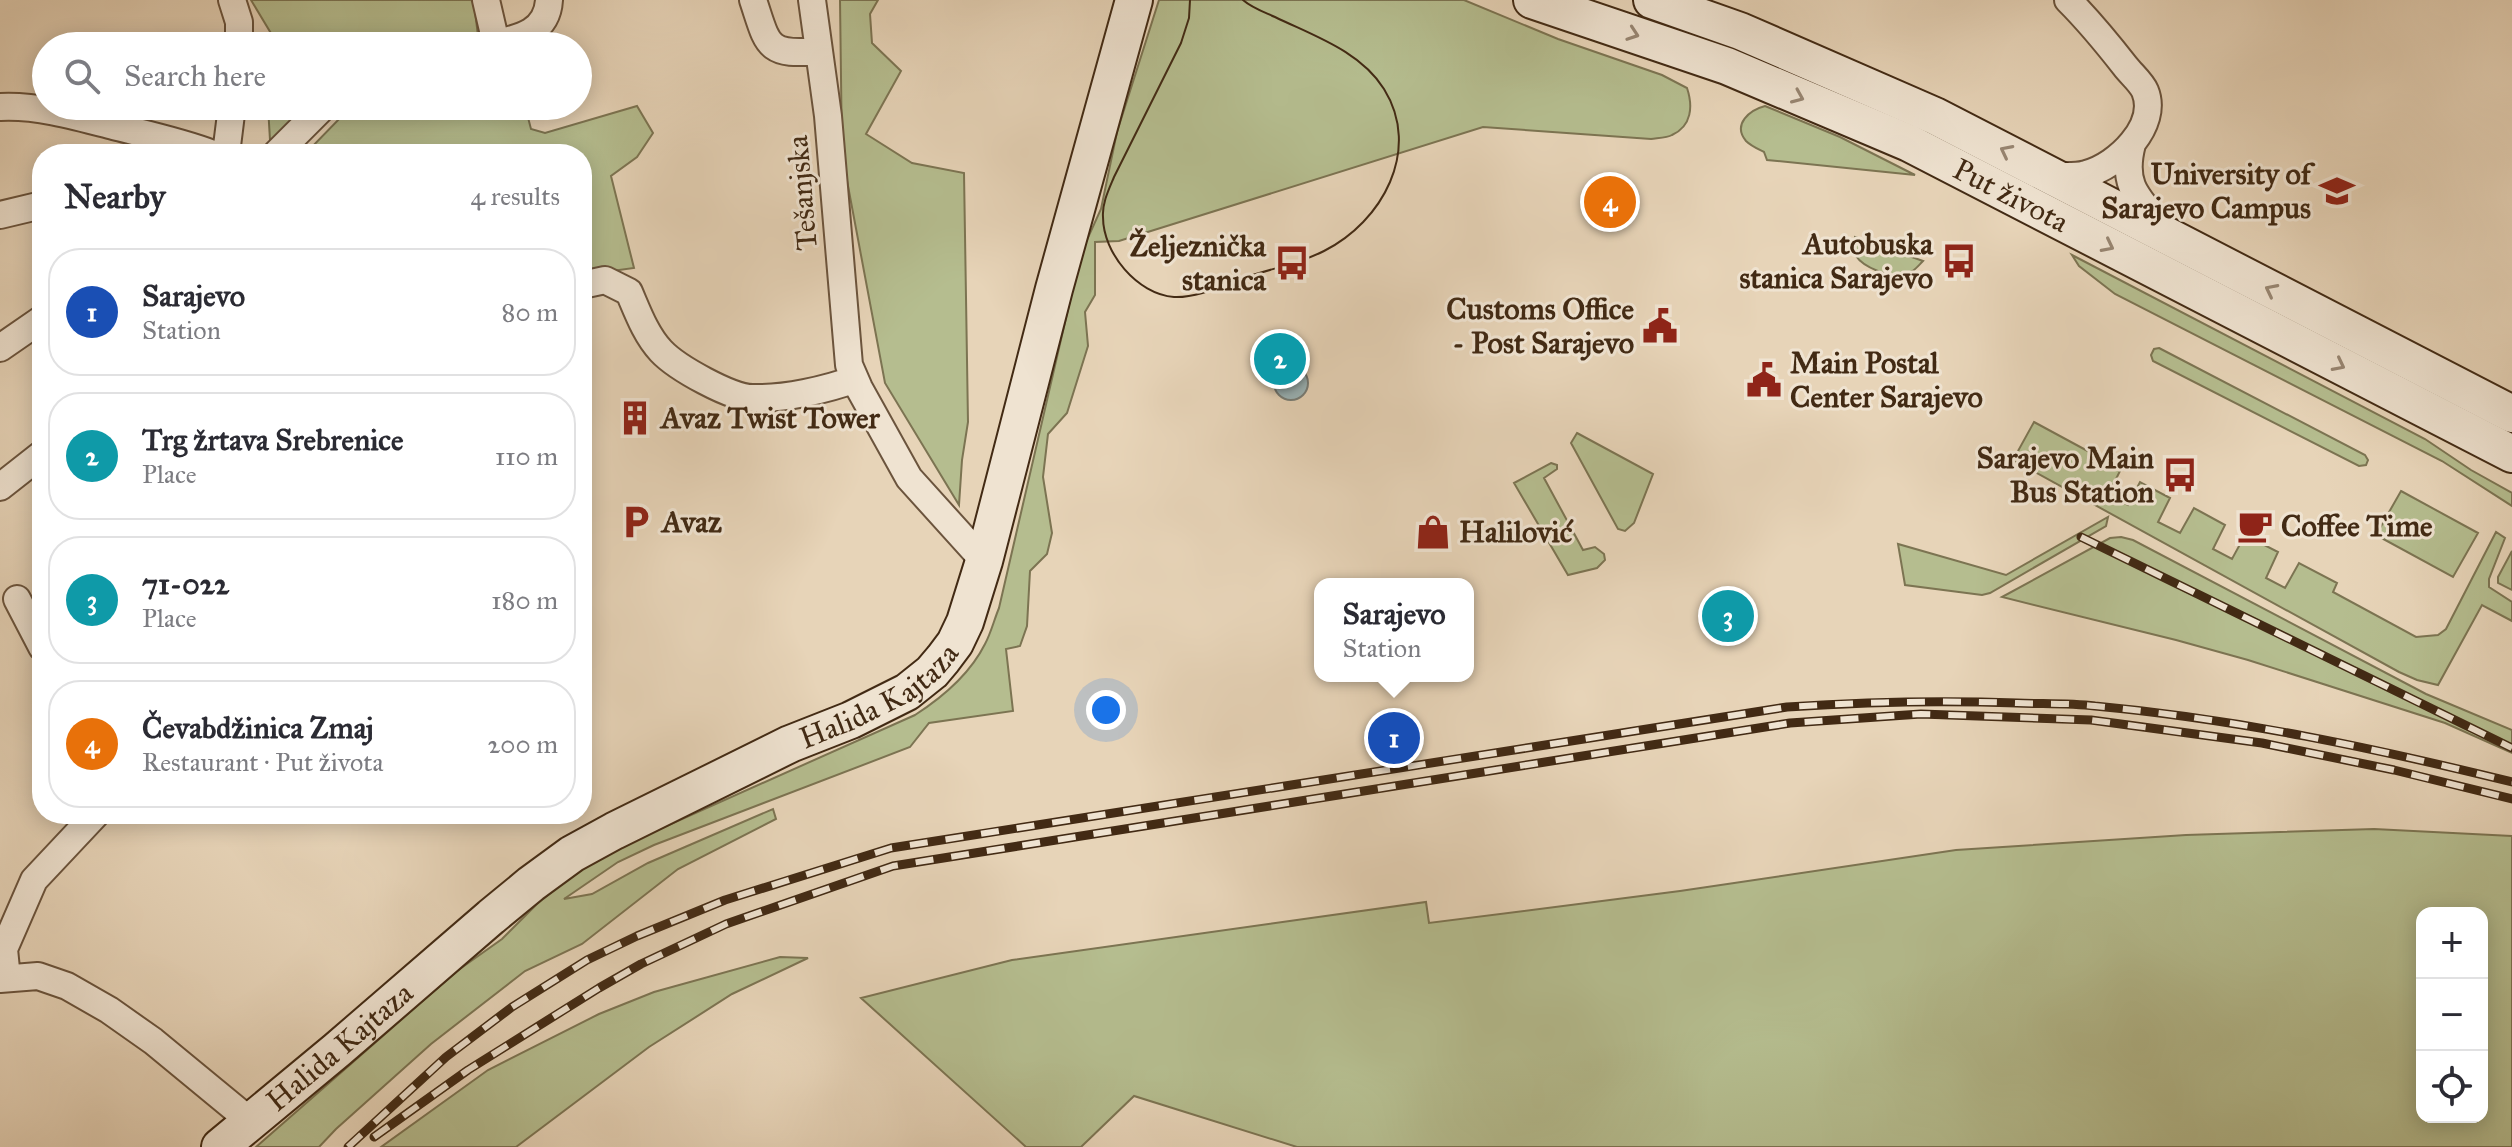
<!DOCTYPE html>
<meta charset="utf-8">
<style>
body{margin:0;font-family:"IM FELL Great Primer",serif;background:#f7f7f7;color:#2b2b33}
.controls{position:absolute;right:24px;bottom:24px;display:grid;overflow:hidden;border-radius:16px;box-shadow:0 4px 20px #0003}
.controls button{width:72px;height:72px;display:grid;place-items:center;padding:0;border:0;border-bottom:2px solid #e1e1e2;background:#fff;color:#2b2b33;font:40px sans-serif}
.you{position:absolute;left:1106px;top:710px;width:28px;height:28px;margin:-20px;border:6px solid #fff;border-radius:50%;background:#1a73e8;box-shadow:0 0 0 12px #1a73e833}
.badge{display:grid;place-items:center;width:52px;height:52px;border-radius:50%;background:#7c3aed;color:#fff;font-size:26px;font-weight:700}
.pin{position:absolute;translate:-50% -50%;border:4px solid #fff;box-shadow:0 2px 8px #0006}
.popup{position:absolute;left:1314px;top:578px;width:160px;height:104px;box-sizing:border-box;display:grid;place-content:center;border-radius:16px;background:#fff;filter:drop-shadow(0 2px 6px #0005);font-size:26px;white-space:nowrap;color:#7c7c81}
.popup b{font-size:30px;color:#2b2b33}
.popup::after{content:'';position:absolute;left:50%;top:100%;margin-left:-16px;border:16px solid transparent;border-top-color:#fff}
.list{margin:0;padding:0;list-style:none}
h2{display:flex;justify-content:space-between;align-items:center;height:104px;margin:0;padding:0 32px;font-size:34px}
h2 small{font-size:26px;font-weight:400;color:#7c7c81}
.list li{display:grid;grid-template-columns:52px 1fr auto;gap:24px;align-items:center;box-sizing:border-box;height:128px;margin:0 16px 16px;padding:0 16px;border:2px solid #e1e1e2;border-radius:32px}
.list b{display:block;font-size:30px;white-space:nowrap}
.list p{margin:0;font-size:26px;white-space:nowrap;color:#7c7c81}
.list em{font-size:26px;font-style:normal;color:#7c7c81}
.icon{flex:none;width:44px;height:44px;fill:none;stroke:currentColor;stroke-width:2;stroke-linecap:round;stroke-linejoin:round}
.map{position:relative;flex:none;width:2512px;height:1147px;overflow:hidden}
.search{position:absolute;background:#fff;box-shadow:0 4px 20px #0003;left:32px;top:32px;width:560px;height:88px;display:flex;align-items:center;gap:20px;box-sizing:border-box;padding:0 28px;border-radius:44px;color:#7c7c81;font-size:30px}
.panel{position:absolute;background:#fff;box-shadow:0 4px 20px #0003;left:32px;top:144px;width:560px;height:680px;border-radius:32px}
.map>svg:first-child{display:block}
</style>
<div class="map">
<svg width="2512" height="1147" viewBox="0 0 2512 1147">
<rect width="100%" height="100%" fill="#e7d4b8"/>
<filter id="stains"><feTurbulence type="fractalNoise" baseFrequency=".0025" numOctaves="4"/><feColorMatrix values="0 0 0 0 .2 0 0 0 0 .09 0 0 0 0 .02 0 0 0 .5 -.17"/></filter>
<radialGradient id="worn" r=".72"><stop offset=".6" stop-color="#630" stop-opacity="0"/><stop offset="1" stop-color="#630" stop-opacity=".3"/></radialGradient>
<path fill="#b5bd8f" stroke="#7c7452" stroke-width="2" fill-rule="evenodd" d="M251,0H471L474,3L478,36L450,46H274L275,40Z
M840,0H878L870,14L872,43L901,71L866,134L912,163L964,173L968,422L962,460L959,505L885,383L842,154Z
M1159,0H1464L1558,39L1662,75L1687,88C1693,106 1692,126 1672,135C1667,138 1657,138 1651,139L1483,127L1119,241L1095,242V295L1085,312L1088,346L1067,413L1048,434L1043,477L1052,533L1047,554L1030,571L1027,626L1020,646L1006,649L1013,711L929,723L910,747L654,845L618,862L564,899L592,894L648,863L773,809L776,819L678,869L582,944L525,971L431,1044L336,1129L319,1147H256L457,971L502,939L537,904L560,885L606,853L915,715C943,697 970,674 985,644C991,633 994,620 999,608L1081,253L1101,209L1117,132Z
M268,106H329L270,140Z
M364,106H525L531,129L545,133L637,106L653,133L637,157L611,176L634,268L582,275V154H305L341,117Z
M1765,106L1840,137L1915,175L1767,160L1764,152C1758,149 1751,146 1746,141C1732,124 1750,110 1765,106Z
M1855,237L1923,261C1917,267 1912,274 1903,275C1890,278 1863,267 1856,256C1853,250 1854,244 1855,237Z
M2072,255L2425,439L2471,470L2512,493V506L2442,461L2115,294L2079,266Z
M2159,348L2365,455L2368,460L2366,465L2359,466L2153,361L2151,355L2154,349Z
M2034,422L2121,469L2108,495L2128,505L2140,482L2170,498L2158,522L2180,533L2194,508L2225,525L2213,549L2232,559L2245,535L2278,552L2266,578L2285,588L2299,563L2337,583L2333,592L2416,637L2438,635L2446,629L2496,532L2505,538L2489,579V587L2512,602V621L2482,605L2438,685L2417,680L2399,672L2013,460Z
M1577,433L1653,474L1634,523L1625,531L1618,529L1571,443Z
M1551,463L1557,465V469L1544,478L1583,550L1595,547L1604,554L1605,560L1597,568L1568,575L1514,483Z
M2401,491L2478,533L2453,577L2376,535Z
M2108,517L2106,526L1990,593L1982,595L1905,585L1898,544L2006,575Z
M2121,537L2133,540L2426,694L2512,730V753L2445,723L2248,660L2176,640L2002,597L2110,538Z
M2512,551V590L2498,583V577Z
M2374,829L2512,836V1147H1297L1134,1096L1081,1147H1026L861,998L1012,960L1426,902L1429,923L1680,891L1956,850L2186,835ZM2422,913H2482V1117H2422Z
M780,957L808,958L732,994L649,1047L516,1147H381L488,1070L599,1014L654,992Z"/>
<path fill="#9bb5b9" stroke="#777d77" stroke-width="2" d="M1274 383a17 17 0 1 1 34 0a17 17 0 1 1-34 0Z"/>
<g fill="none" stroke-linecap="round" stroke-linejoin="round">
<g stroke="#6b543d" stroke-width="30">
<path id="street" d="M232,0L239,22V46
M486,0L496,43
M753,0C768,45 766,56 818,51
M812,0L828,116L849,365L859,388L909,478L984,561
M485,46C513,39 547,36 549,0
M0,107C39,105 79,117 117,127C149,135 182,142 213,154
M2132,144C2121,186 2138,198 2163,228
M226,154L232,106
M276,154L324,106
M2055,176C2065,176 2077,177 2086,174C2118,166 2159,125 2145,91C2141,82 2131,74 2125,66C2107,43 2089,21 2068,0
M0,215L42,205
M582,285L605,280L629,292C638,313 646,335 661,351C677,368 731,398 753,398C784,399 826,390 855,379
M0,348L42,319
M0,487L42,454
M17,599L42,647
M12,977L6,969L4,949L34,880L96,814
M0,979L38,976L67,986L109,1010L153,1041L250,1121"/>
</g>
<g stroke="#422a14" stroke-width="40">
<g id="secondary">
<path id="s1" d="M1532,0L1727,66L1909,143L2512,454"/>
<path d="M1652,0L1740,31L1935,116L2512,414"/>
<path id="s2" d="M220,1147L337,1050L491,917L531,884L572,854L614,831L790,744L851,720L907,692L932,672L943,659L955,643L965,622L984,561L1054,289L1134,0"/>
</g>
</g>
<use href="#street" stroke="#efe3d1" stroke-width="26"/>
<use href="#secondary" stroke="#efe3d1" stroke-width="36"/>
<path stroke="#422a14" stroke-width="2" d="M1190,0L1189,18L1181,43L1114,177C1109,189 1102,203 1103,217C1103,253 1137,294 1174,297C1199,298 1226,284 1250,276C1274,268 1301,263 1324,251C1382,222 1422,150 1384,89C1360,51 1314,36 1275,17C1264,12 1252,8 1243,0"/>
<g stroke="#422a14" stroke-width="9">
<path id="rail" d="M2081,537L2512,748
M374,1137L468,1070L599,988L641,964L726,924L893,866L1790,723L1921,714L2091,720L2262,743L2394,770L2512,799
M348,1147L446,1057L512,1007L587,960L637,936L725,900L891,848L1787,707C1864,702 1939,700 2017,703C2043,704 2069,703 2095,706C2237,719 2374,748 2512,782"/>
</g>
<use href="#rail" stroke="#efe3d1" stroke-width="6" stroke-dasharray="18" stroke-linecap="butt"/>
</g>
<defs><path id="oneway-chevron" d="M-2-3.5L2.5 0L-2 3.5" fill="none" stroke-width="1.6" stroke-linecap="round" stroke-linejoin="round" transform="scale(2)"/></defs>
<g stroke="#988672">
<use href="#oneway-chevron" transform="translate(1633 34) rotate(19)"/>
<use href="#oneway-chevron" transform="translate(1798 97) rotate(23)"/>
<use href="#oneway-chevron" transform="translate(2006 151) rotate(-153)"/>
<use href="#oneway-chevron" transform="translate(2108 246) rotate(27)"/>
<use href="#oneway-chevron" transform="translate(2271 290) rotate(-153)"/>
<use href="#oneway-chevron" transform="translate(2339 365) rotate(27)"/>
</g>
<defs>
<g id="university-bare" transform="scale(2.76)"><path d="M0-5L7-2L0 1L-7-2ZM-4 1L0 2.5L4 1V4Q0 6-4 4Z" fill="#8f2418" stroke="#efe3d1" stroke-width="2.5" paint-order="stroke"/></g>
<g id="bus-bare" transform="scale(2.76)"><path d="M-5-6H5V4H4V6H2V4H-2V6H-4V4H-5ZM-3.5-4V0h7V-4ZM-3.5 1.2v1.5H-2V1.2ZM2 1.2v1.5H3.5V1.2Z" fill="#8f2418" stroke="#efe3d1" stroke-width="2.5" paint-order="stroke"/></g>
<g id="civic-bare" transform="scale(2.76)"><path d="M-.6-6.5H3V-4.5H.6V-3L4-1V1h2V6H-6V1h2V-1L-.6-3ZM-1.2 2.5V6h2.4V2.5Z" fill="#8f2418" stroke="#efe3d1" stroke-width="2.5" paint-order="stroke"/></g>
<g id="building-bare" transform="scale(2.76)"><path d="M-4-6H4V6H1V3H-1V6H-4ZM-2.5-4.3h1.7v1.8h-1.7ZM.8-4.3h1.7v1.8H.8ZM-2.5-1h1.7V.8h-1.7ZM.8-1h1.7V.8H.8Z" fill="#8f2418" stroke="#efe3d1" stroke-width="2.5" paint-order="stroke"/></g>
<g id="parking-bare" transform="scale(2.76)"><path d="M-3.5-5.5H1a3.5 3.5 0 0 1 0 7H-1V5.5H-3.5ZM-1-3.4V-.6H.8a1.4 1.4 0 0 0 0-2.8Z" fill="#8f2418" stroke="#efe3d1" stroke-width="2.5" paint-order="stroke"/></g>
<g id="cafe-bare" transform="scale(2.76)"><path d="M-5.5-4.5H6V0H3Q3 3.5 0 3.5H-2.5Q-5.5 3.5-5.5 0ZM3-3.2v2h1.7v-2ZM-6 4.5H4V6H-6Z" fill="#8f2418" stroke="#efe3d1" stroke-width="2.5" paint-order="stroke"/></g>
<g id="shop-bare" transform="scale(2.76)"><path d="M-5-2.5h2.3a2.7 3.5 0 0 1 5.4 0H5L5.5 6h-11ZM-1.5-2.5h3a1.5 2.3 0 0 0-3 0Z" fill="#8f2418" stroke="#efe3d1" stroke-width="2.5" paint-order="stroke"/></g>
</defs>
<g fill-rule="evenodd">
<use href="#university-bare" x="2337" y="191"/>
<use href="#bus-bare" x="1959" y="261"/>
<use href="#bus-bare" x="1292" y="263"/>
<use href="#civic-bare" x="1660" y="326"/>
<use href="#civic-bare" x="1764" y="380"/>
<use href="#building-bare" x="635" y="418"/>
<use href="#bus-bare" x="2180" y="475"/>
<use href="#parking-bare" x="636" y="522"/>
<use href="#cafe-bare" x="2255" y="526"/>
<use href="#shop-bare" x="1433" y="532"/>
</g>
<g text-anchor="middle" stroke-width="6" stroke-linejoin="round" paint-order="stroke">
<g font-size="30" font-weight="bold" fill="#422a14" stroke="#efe3d1" text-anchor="end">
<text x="2311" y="184">University of<tspan x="2311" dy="34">Sarajevo Campus</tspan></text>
<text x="1933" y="254">Autobuska<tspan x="1933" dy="34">stanica Sarajevo</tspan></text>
<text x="1266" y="256">Željeznička<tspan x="1266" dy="34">stanica</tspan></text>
<text x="1634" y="319">Customs Office<tspan x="1634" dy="34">- Post Sarajevo</tspan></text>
<text x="1790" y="373" text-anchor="start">Main Postal<tspan x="1790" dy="34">Center Sarajevo</tspan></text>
<text x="661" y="428" text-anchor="start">Avaz Twist Tower</text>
<text x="2154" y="468">Sarajevo Main<tspan x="2154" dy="34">Bus Station</tspan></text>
<text x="662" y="532" text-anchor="start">Avaz</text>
<text x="2281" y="536" text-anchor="start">Coffee Time</text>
<text x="1459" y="542" text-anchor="start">Halilović</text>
</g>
<g font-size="30" fill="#422a14" stroke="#efe3d1">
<text transform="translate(802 193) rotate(-95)" y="10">Tešanjska</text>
<text dy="10" stroke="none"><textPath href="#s1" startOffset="518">Put života</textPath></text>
<text dy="10" stroke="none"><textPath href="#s2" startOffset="804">Halida Kajtaza</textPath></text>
<text dy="10" stroke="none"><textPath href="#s2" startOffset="156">Halida Kajtaza</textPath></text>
</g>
</g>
<rect width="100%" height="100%" filter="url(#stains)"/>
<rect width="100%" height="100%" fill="url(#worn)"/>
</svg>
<div class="controls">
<button>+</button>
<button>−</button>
<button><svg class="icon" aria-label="locate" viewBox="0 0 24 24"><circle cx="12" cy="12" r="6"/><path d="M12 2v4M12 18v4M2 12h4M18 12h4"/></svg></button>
</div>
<div class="you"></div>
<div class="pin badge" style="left:1394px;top:738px;background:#1a4fb4">1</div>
<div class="popup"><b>Sarajevo</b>Station</div>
<div class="pin badge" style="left:1280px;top:359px;background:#0f9aa8">2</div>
<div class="pin badge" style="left:1728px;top:616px;background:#0f9aa8">3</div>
<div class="pin badge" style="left:1610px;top:202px;background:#e8710a">4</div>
<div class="search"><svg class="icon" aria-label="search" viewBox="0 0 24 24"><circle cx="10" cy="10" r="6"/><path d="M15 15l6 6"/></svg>Search here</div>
<section class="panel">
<h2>Nearby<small>4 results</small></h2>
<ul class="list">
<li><span class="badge" style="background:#1a4fb4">1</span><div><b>Sarajevo</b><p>Station</p></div><em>80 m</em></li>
<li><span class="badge" style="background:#0f9aa8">2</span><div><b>Trg žrtava Srebrenice</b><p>Place</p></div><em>110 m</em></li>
<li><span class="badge" style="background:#0f9aa8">3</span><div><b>71-022</b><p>Place</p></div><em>180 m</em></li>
<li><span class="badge" style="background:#e8710a">4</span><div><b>Čevabdžinica Zmaj</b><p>Restaurant · Put života</p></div><em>200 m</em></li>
</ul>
</section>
</div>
